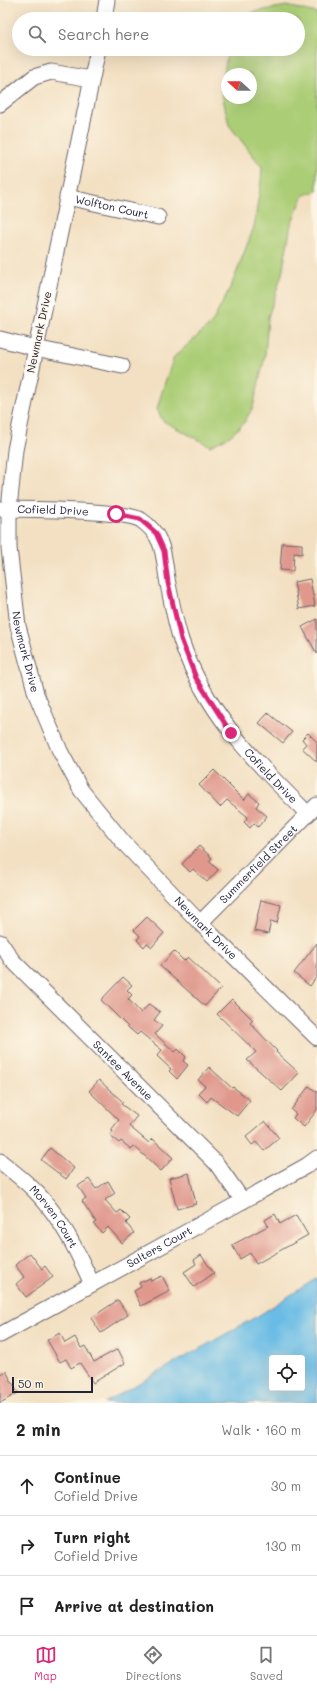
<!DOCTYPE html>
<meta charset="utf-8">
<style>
body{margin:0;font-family:Mali,sans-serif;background:#f6f6f6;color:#222}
.controls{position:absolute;right:12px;bottom:12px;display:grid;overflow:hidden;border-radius:4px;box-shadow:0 4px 16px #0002}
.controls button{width:36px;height:36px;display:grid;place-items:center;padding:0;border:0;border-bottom:1px solid #e0e0e0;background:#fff;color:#222;font:20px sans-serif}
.compass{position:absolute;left:221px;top:68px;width:36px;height:36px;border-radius:50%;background:#fff;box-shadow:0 4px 16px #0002;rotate:291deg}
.scale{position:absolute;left:12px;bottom:10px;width:81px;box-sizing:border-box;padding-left:4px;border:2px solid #22223b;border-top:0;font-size:11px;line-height:14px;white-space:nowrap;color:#22223b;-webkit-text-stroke:3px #fcf5e5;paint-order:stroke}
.stop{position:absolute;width:12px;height:12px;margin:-9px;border:3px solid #db2777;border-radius:50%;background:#fff}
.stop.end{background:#db2777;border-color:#fff;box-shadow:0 1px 4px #0008}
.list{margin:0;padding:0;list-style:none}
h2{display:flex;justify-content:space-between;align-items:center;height:52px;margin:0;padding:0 16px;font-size:17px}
h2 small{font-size:13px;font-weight:400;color:#767676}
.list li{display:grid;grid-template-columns:26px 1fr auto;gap:12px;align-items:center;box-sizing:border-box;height:60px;padding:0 16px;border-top:1px solid #e0e0e0}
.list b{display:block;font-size:15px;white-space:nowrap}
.list p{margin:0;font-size:13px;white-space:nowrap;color:#767676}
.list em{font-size:13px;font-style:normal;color:#767676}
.icon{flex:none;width:22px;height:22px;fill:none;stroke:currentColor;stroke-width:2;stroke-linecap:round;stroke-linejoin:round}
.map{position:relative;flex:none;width:317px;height:1403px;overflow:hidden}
.search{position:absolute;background:#fff;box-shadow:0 4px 16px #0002;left:12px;right:12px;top:12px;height:44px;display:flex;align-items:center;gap:10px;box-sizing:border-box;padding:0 14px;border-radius:22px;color:#767676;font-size:15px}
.sheet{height:232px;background:#fff}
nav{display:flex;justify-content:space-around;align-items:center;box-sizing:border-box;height:56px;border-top:1px solid #e0e0e0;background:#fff;font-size:11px;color:#767676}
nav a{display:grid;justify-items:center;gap:2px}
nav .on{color:#db2777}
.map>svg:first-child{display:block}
</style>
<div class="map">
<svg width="317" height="1403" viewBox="0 0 317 1403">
<rect width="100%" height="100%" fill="#fcf5e5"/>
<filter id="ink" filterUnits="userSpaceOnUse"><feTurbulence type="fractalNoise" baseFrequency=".025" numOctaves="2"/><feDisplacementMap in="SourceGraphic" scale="8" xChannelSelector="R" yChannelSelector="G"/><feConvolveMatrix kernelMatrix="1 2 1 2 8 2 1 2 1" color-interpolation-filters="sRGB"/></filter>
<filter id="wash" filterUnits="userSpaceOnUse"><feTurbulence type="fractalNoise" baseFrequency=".012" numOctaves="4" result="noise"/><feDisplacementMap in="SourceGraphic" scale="16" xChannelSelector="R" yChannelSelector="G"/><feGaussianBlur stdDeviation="0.9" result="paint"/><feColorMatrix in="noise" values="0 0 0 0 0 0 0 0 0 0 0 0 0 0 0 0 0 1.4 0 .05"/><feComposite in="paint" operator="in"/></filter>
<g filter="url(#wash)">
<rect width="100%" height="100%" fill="#f3e0c2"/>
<path fill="#abcd76" stroke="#667858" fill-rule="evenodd" d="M287,6L317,13V191L304,195L291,224L282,274L268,317L265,356L253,407L244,423L230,436L210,446L163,421L157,409L164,385L174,357L212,323L232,284L254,227L261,181L262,167L229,125L221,90L228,49H298V19H247L253,12ZM227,74H251V98H227Z"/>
<path fill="#69bce5" stroke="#466f90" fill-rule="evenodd" d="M317,1278V1403H104L261,1314ZM272,1358H302V1388H272Z"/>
<g id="blocks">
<path fill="#e0988d" d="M282,543L302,544V554L294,553L293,571L280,570Z
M310,579L315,606L299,609L294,582Z
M317,619V654L302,627Z
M268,713L292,732L283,743L259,723Z
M308,733L317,742V762L302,748L306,744L302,739Z
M214,770L244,800L249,794L259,802L256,807L267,816L258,827L254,823L250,828L244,822L248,817L227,800L220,807L199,785Z
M199,846L212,858L209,861L218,870L207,882L193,869L190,872L182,864Z
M261,900L281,905L277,923L271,921L268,934L254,931Z
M147,917L164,933L152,947L147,943L144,947L137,940L140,936L134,930Z
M317,943V976L310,986L294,973Z
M174,951L184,961L188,957L221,988L205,1006L160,966Z
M123,977L132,985L127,990L132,995L128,999L141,1013L149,1004L160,1012L154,1020L162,1026L155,1034L175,1052L178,1049L186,1057L183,1061L188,1065L177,1079L169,1071L171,1069L157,1056L162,1050L140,1032L137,1035L129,1028L101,1000Z
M232,999L253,1020L250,1023L277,1051L276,1052L299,1073L282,1091L247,1060L256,1052L217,1014Z
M209,1067L232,1088L233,1087L250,1100L237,1116L211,1097L207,1102L198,1093L205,1086L198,1080Z
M99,1080L123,1102L121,1104L137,1116L129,1126L149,1143L153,1139L173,1158L161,1171L134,1146L131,1149L121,1141L119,1143L110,1136L113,1131L111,1130L119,1120L89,1091Z
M309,1086L317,1092V1110L304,1127L293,1118L296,1114L291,1110Z
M265,1121L279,1138L264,1151L256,1142L252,1145L246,1137Z
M50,1148L74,1168L66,1179L41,1160Z
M189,1173L196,1204L177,1209L169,1178Z
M89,1179L96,1189L108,1181L115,1193L105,1200L117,1213L121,1210L130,1219L126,1223L134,1233L122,1243L108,1227L102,1233L94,1224L96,1222L82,1201L86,1198L78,1186Z
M275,1214L280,1224L296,1215L308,1235L256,1264L250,1253L240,1259L232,1245L268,1226L265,1220Z
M30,1253L42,1269L45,1266L53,1277L26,1297L16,1284L24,1277L15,1265Z
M201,1255L214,1273L194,1287L184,1272L196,1264L194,1260Z
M162,1276L170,1291L141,1306L134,1291L141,1287L139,1283L150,1278L151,1281Z
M118,1300L128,1315L101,1333L91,1318Z
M60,1333L65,1343L75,1337L81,1348L85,1346L94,1362L118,1349L125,1363L93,1383L80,1363L71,1368L66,1359L60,1362L47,1340Z
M6,1371L18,1393L0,1403V1374Z"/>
</g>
</g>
<g filter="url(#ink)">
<use href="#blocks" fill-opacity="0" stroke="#6b646a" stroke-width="1"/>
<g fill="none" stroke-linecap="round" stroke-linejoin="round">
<g stroke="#6b646a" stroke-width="17">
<g id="minor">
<path d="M104,19L107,0"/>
<path id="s1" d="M98,49L15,450L9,509V548L18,626L36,694L60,751L81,790L123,842L200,923L317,1038"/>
<path d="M0,104L34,77L51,72L91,79"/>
<path id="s2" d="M67,197L158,217"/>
<path d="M0,339L35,348L122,366"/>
<path id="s3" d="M0,509C24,509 125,510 141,520C166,537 163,558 168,584C172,603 175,622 181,640C205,713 255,761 308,814"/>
<path id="s4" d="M200,923L317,805"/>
<path id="s5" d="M0,942L12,960L216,1163L243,1201"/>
<path id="s6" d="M0,1161C12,1171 26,1181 37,1193C62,1219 77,1251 92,1284"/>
<path id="s7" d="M0,1335L306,1166L317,1158"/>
</g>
</g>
<use href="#minor" stroke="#fff" stroke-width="15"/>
</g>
</g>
<g fill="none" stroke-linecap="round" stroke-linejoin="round" filter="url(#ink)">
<path stroke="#db2777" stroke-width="5" d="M116,514L140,519L156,533L164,551L168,583L181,639L196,678L231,733"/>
</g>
<g text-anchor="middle" stroke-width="3" stroke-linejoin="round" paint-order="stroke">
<g font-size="11" fill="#22223b" stroke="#fcf5e5">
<text dy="4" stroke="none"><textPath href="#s2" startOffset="46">Wolfton Court</textPath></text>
<text transform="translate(39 332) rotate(-78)" y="4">Newmark Drive</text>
<text dy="4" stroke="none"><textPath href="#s3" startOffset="53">Cofield Drive</textPath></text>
<text dy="4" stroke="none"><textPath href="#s1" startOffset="613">Newmark Drive</textPath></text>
<text dy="4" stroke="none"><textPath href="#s3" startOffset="436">Cofield Drive</textPath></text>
<text dy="4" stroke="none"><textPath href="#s4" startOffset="83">Summerfield Street</textPath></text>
<text dy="4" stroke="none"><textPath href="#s1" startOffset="949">Newmark Drive</textPath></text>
<text dy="4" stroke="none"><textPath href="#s5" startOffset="178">Santee Avenue</textPath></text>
<text dy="4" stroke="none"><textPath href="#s6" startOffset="78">Morven Court</textPath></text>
<text dy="4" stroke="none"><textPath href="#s7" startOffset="182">Salters Court</textPath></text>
</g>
</g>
</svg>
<div class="controls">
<button><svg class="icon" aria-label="locate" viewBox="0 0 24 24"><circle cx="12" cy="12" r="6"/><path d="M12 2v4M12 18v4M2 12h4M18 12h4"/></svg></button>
</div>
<svg class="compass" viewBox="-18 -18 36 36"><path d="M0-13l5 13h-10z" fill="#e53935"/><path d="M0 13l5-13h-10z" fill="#767676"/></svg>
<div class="scale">50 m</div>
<div class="stop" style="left:116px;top:514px"></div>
<div class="stop end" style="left:231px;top:733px"></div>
<div class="search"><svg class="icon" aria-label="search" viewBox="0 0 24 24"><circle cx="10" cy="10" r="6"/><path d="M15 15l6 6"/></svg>Search here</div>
</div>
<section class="sheet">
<h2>2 min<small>Walk · 160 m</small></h2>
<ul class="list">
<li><svg class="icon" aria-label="ahead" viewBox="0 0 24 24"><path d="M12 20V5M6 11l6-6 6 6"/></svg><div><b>Continue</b><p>Cofield Drive</p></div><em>30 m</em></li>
<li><svg class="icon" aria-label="right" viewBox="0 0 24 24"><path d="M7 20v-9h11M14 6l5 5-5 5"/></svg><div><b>Turn right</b><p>Cofield Drive</p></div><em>130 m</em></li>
<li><svg class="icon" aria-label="arrive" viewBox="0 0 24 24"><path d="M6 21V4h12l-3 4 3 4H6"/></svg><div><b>Arrive at destination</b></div></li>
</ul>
</section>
<nav>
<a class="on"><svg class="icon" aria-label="map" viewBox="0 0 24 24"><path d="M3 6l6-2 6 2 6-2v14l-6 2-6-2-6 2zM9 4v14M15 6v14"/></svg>Map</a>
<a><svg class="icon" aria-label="directions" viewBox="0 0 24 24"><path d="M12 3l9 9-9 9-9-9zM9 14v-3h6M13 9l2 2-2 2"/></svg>Directions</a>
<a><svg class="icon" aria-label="saved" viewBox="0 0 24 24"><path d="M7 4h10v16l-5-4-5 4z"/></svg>Saved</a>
</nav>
